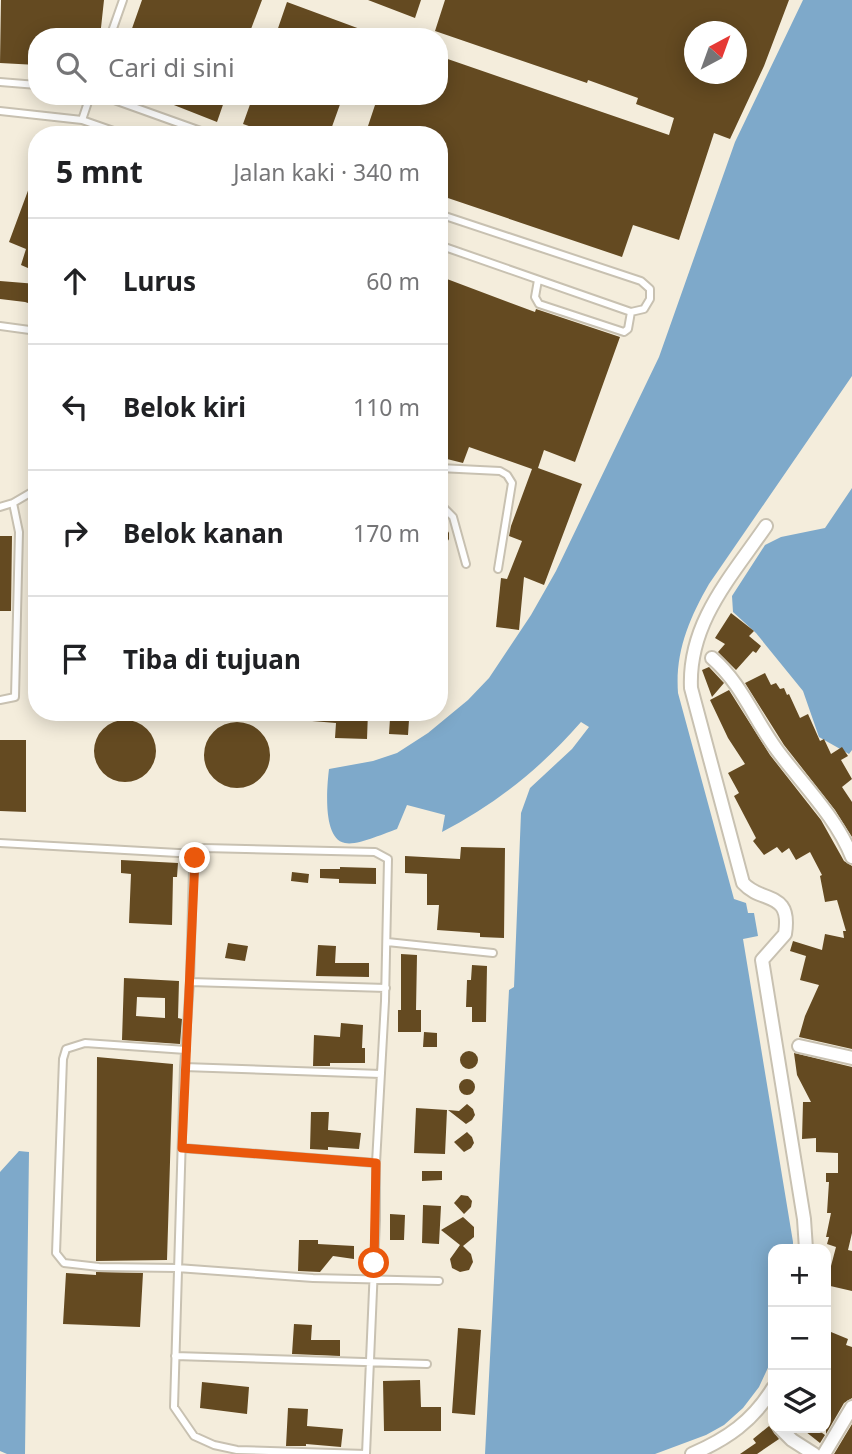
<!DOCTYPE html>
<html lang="id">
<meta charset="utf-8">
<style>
body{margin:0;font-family:"Noto Sans",sans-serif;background:#f6f6f6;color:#202124}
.controls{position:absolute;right:21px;bottom:21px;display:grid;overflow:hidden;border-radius:14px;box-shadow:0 4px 18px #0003}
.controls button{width:63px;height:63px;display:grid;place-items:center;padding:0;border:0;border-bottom:2px solid #e0e0e0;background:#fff;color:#202124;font:35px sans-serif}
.compass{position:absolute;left:684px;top:21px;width:63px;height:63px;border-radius:50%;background:#fff;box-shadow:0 4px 18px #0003;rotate:41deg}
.stop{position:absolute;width:21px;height:21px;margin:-16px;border:5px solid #ea580c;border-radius:50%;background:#fff}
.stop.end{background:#ea580c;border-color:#fff;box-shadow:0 2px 7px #0008}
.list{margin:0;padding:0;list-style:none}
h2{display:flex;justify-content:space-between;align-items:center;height:91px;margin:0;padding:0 28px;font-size:30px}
h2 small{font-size:23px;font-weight:400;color:#757577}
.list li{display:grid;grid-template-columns:46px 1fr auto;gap:21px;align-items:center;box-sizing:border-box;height:126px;padding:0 28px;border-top:2px solid #e0e0e0}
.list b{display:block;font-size:26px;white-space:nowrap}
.list em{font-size:23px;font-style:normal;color:#757577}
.icon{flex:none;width:38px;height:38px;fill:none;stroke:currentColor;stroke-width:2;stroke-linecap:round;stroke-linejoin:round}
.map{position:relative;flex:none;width:852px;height:1454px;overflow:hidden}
.search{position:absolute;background:#fff;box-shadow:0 4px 18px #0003;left:28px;top:28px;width:420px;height:77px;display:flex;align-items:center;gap:18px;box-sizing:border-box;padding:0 24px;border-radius:28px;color:#757577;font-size:26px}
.panel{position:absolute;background:#fff;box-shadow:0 4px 18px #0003;left:28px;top:126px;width:420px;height:595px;border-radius:28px}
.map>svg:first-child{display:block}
</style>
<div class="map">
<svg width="852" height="1454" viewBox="0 0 852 1454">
<rect width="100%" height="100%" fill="#f4eddc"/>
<path fill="#7ea9ca" d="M803,0H852V376L709,584C689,619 675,652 678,693L734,899L746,903L748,913H754L758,936L743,939L793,1242V1249H773V1357L759,1387L743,1408L724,1425L706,1435L655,1454H485L509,990L514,987L521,813L530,788L572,749L589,727L581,722C541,768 496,804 442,832L445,815L407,805L397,829C385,833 357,846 345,843C322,839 327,786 329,769L373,761L397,753L428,733L468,700L489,678L531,615L556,571L659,357L735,142Z
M852,488V750L849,754L819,737L803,691L756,633L733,612L732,596L765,545L781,537L825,528Z
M19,1151L29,1152L25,1454H7L0,1451V1172Z"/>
<path fill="#644a21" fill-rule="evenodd" d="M1,0H104L100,37H37V65L0,63Z
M142,0H262L248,37H129Z
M368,0H421L415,18Z
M445,0H789L764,66L730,139L714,133L679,240L633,225L622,257L439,195V135H365L378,96H439V56L669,135L674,118L636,104L638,98L588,80L587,83L435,31ZM695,32H737V74H695Z
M287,2L379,36V37H275Z
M151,96H226L217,122Z
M253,96H343L329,135H274L243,124Z
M36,169H37V272L21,265L26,249L9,242Z
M439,276L535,312L536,309L620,337L575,462L544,450L538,468L582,484L544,585L524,577L519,630L496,627L501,578L507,579L522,541L509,536L511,526L532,469L469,447L463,463L439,457Z
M0,281L37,284V306L25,302L0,299Z
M439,516L449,533V539L439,556Z
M0,536H12L11,611H0Z
M731,613L754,631L749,636L761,646L756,653L753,651L736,670L718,652L725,644L715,638Z
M709,667L724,683L712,697L702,670Z
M765,673L771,685L776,683L780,689L784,688L787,695L789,694L800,718L808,714L820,741L824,739L831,754L842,747L848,756L841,760L852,779L842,787L852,802V837L835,810L784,745L745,683Z
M729,690L770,755L821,820L844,861L852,866V1049L799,1037L805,1016L819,985L800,980L806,956L790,951L793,941L822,950L825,934L844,938L843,931H846L837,900L825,902L820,876L822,875L810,852L796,860L789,848L782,853L777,847L764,855L753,841L756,838L734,796L739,793L728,773L745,764L728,738L710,700Z
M313,712H368L367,739L335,738L336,723L312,721Z
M390,719L409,720L408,735L389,734Z
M94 751a31 31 0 1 1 62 0a31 31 0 1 1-62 0Z
M204 755a33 33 0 1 1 66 0a33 33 0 1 1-66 0Z
M0,740H26V812L0,811Z
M461,847L505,848L504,938L480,937V933L437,930L439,905H427V874L405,873V856L460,859Z
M121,860L178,863L177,877H173L172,925L129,923L131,874L121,873Z
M340,867L376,868V884L339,883V879L320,878V869H340Z
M292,872L309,874L308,883L291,881Z
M228,943L248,946L245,961L225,958Z
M318,945L336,946L335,963H369V977L316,976Z
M401,954L417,955L416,1010H421V1032H398V1010H401Z
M472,965L487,966L486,1022H472V1007H466L467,980H471Z
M124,978L179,981L178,1018L182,1019L180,1044L122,1040ZM137,997L165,998V1018L136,1016Z
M341,1023L363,1025L362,1048H365V1063H330V1066H313L314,1035L340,1037Z
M424,1032L437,1033V1047H423Z
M460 1060a9 9 0 1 1 18 0a9 9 0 1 1-18 0Z
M794,1053L852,1067V1233L848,1250L852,1251V1291L826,1285L836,1247L827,1244L829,1237H826L831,1213H827L829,1182H826V1173H838V1153L816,1152V1138L802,1139L803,1102H811L797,1075Z
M97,1057L173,1064L167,1260L96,1261Z
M459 1087a8 8 0 1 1 16 0a8 8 0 1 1-16 0Z
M467,1104L473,1109L475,1115L472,1120L466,1124L448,1110L459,1111Z
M416,1108L447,1110L445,1154L414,1153Z
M311,1112H329L328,1130L361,1133L359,1149L328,1147V1150L310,1149Z
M467,1132L472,1137L474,1143L471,1148L464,1152L454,1142Z
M422,1171H442V1180L422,1181Z
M461,1195L468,1196L472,1201L471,1207L464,1214L454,1203Z
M423,1205L441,1206L439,1244L422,1243Z
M390,1214L405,1215L404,1240H390Z
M463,1217L474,1227V1237L463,1246L471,1254L473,1262L469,1270L460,1272L452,1268L450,1259L460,1245L441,1230Z
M299,1240H318V1244L354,1246V1259L333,1256L320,1272L298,1271Z
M96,1272L143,1273L140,1327L63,1324L66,1273L96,1275Z
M294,1324L312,1325L311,1340H340V1356L292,1354Z
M458,1328L481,1330L475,1415L452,1413Z
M831,1332L848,1339L846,1345L852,1347V1398L844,1403L826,1434V1346Z
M420,1380L421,1407H441V1431H384L383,1381Z
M202,1382L249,1387L247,1414L200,1408Z
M288,1408L308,1409L307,1426L343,1429L341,1447L306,1444V1446H286Z
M852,1424V1454H834Z
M769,1426L779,1439L757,1454H740L756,1443L753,1439Z
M801,1428H815L825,1435L820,1443Z"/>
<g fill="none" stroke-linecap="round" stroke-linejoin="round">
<g stroke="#c8c1b1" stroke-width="10">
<path id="service" d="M110,37L123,0
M0,82L37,85
M103,96L212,135
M0,111L82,120L125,135
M82,120L90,96
M439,214L641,281L650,289V299L644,309L631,312L439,245
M538,280L535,297L539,304L624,332L628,329L631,312
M0,326L37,331
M439,468L500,471L507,475L512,483L498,569
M439,503L453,517L466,564
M0,507L13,503
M0,700L15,697L19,532L13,503L37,489
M0,843L196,854
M204,848L375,852L388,859L385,1001L376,1163V1220L366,1454L237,1450L214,1445L194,1436L174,1407L184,1067L190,982L193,867L196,854Z
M387,942L493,953
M190,982L386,988
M186,1050L85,1043L66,1049L63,1059L56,1253L64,1263L99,1267L177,1268L313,1278L439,1281
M184,1067L381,1074
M182,1148L376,1163
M175,1356L427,1364"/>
</g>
<g stroke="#c8c1b1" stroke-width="16">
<path id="minor" d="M766,526C731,577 688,623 691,688L743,883C762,904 792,890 785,934L762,960L804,1219L806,1249
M712,658C742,684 754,719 777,750C803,785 836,817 852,857
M799,1046L852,1058
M780,1428L792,1440L814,1454
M692,1454C727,1439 753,1421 773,1388
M824,1454L852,1407"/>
</g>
<use href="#service" stroke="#fff" stroke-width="6"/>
<use href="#minor" stroke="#fff" stroke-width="12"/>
</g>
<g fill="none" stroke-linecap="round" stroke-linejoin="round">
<path stroke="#ea580c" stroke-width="9" d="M195,858L182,1148L376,1163L374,1263"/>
</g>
</svg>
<div class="controls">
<button>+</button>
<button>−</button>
<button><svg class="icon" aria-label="layers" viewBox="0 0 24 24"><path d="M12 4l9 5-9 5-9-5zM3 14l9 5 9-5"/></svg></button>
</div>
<svg class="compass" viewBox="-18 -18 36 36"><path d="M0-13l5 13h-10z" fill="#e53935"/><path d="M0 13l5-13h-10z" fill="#757577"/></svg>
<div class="stop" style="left:374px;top:1263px"></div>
<div class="stop end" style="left:195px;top:858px"></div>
<div class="search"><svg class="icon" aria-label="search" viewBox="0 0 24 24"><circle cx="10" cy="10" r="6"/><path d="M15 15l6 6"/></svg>Cari di sini</div>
<section class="panel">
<h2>5 mnt<small>Jalan kaki · 340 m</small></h2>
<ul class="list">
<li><svg class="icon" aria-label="ahead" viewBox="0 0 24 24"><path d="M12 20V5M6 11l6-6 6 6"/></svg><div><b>Lurus</b></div><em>60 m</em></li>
<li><svg class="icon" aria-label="left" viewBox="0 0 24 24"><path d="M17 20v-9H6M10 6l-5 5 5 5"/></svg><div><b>Belok kiri</b></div><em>110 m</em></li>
<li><svg class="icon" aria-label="right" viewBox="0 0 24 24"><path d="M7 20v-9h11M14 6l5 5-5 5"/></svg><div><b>Belok kanan</b></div><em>170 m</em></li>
<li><svg class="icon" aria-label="arrive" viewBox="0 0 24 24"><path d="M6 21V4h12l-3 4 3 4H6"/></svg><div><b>Tiba di tujuan</b></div></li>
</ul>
</section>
</div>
